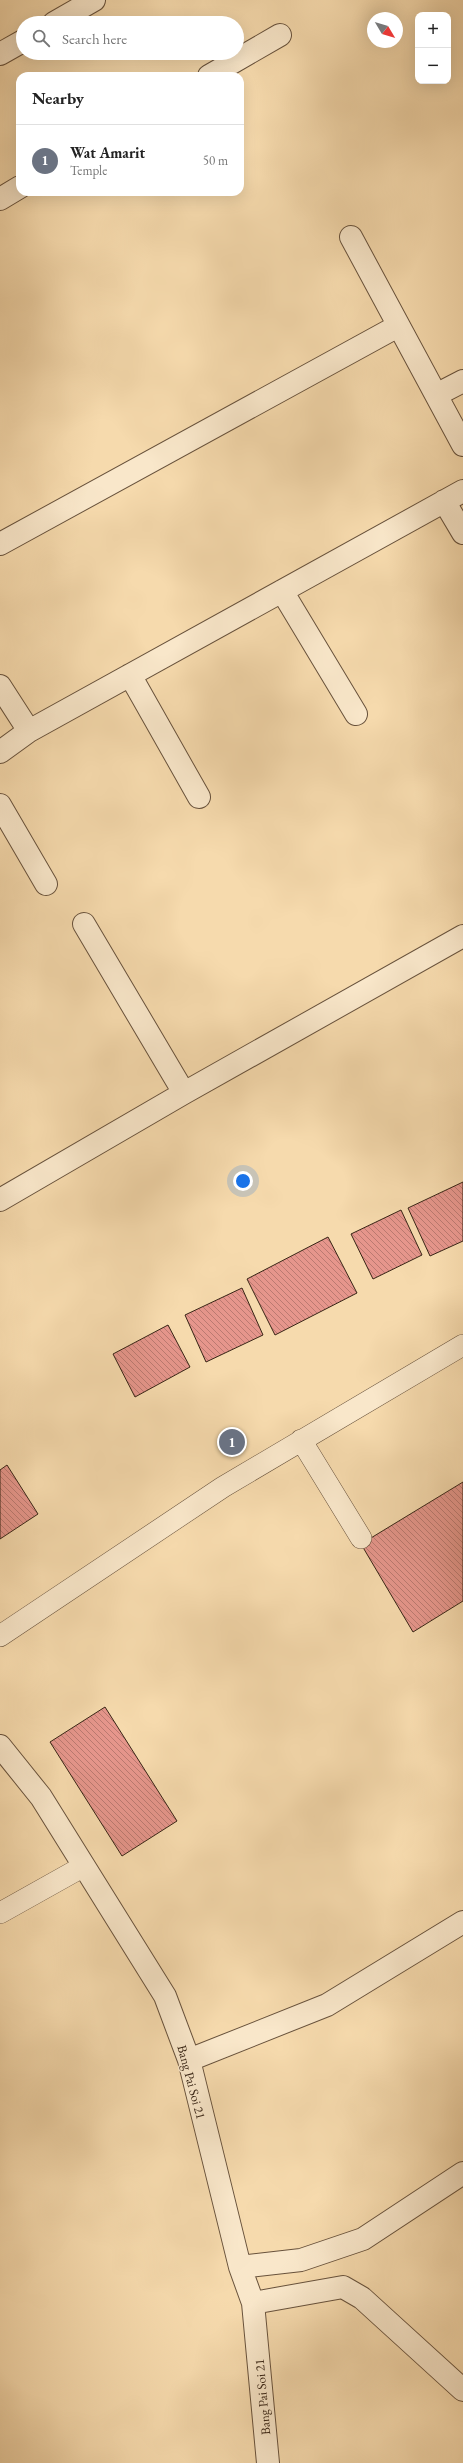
<!DOCTYPE html>
<meta charset="utf-8">
<style>
body{margin:0;font-family:"EB Garamond",serif;background:#f6f6f6;color:#222}
.controls{position:absolute;right:12px;top:12px;display:grid;overflow:hidden;border-radius:8px;box-shadow:0 4px 16px #0002}
.controls button{width:36px;height:36px;display:grid;place-items:center;padding:0;border:0;border-bottom:1px solid #e0e0e0;background:#fff;color:#222;font:20px sans-serif}
.compass{position:absolute;left:367px;top:12px;width:36px;height:36px;border-radius:50%;background:#fff;box-shadow:0 4px 16px #0002;rotate:128deg}
.you{position:absolute;left:243px;top:1181px;width:14px;height:14px;margin:-10px;border:3px solid #fff;border-radius:50%;background:#1a73e8;box-shadow:0 0 0 6px #1a73e833}
.badge{display:grid;place-items:center;width:26px;height:26px;border-radius:50%;background:#ea580c;color:#fff;font-size:13px;font-weight:700}
.pin{position:absolute;translate:-50% -50%;border:2px solid #fff;box-shadow:0 1px 4px #0006}
.list{margin:0;padding:0;list-style:none}
h2{display:flex;justify-content:space-between;align-items:center;height:52px;margin:0;padding:0 16px;font-size:17px}
h2 small{font-size:13px;font-weight:400;color:#767676}
.list li{display:grid;grid-template-columns:26px 1fr auto;gap:12px;align-items:center;box-sizing:border-box;height:72px;padding:0 16px;border-top:1px solid #e0e0e0}
.list b{display:block;font-size:15px;white-space:nowrap}
.list p{margin:0;font-size:13px;white-space:nowrap;color:#767676}
.list em{font-size:13px;font-style:normal;color:#767676}
.icon{flex:none;width:22px;height:22px;fill:none;stroke:currentColor;stroke-width:2;stroke-linecap:round;stroke-linejoin:round}
.map{position:relative;flex:none;width:463px;height:2463px;overflow:hidden}
.search{position:absolute;background:#fff;box-shadow:0 4px 16px #0002;left:16px;top:16px;width:228px;height:44px;display:flex;align-items:center;gap:10px;box-sizing:border-box;padding:0 14px;border-radius:22px;color:#767676;font-size:15px}
.panel{position:absolute;background:#fff;box-shadow:0 4px 16px #0002;left:16px;top:72px;width:228px;height:124px;border-radius:12px}
.map>svg:first-child{display:block}
</style>
<div class="map">
<svg width="463" height="2463" viewBox="0 0 463 2463">
<defs>
<pattern id="building-back-hatch" width="6" height="6" patternUnits="userSpaceOnUse"><rect width="6" height="6" fill="#e6968c"/><path d="M-1 5l2 2M0 0l6 6M5-1l2 2" fill="none" stroke="#bb7a71"/></pattern>
</defs>
<rect width="100%" height="100%" fill="#f6daad"/>
<filter id="stains"><feTurbulence type="fractalNoise" baseFrequency=".005" numOctaves="4"/><feColorMatrix values="0 0 0 0 .2 0 0 0 0 .09 0 0 0 0 .02 0 0 0 .5 -.17"/></filter>
<radialGradient id="worn" r=".72"><stop offset=".6" stop-color="#630" stop-opacity="0"/><stop offset="1" stop-color="#630" stop-opacity=".3"/></radialGradient>
<path fill="url(#building-back-hatch)" stroke="#382516" d="M463,1182V1241L430,1256L408,1208Z
M401,1210L422,1255L373,1279L351,1234Z
M328,1237L357,1293L275,1335L247,1279Z
M242,1288L263,1335L206,1362L185,1315Z
M168,1325L190,1367L135,1397L113,1354Z
M7,1465L38,1514L0,1539V1470Z
M463,1482V1601L413,1632L361,1544Z
M105,1707L177,1821L122,1856L50,1742Z"/>
<g fill="none" stroke-linecap="round" stroke-linejoin="round">
<g stroke="#68523c" stroke-width="22">
<path id="lane" d="M301,1440L361,1538
M0,1636L223,1487L463,1345
M0,1913L84,1866"/>
</g>
<g stroke="#68523c" stroke-width="24">
<path id="street" d="M54,23L94,0
M0,54L23,41
M209,76L280,35
M0,199L20,187
M351,237L463,445
M436,395L463,381
M444,501L463,533
M0,544L398,326
M282,591L356,714
M130,675L199,797
M0,686L29,731
M0,752L29,731L463,491
M0,805L46,884
M84,924L184,1093
M0,1200L184,1093L463,936
M0,1746L41,1797L165,1996L189,2060L240,2267L253,2303L268,2463
M189,2060L327,2005L463,1922
M240,2267L301,2260L363,2239L463,2173
M253,2303L343,2287L362,2298L463,2390"/>
</g>
<use href="#lane" stroke="#f9e7ca" stroke-width="21"/>
<use href="#street" stroke="#f9e7ca" stroke-width="22"/>
</g>
<g text-anchor="middle" stroke-width="3" stroke-linejoin="round" paint-order="stroke">
<g font-size="13" fill="#382516" stroke="#f9e7ca">
<text transform="translate(192 2082) rotate(75)" y="5">Bang Pai Soi 21</text>
<text transform="translate(262 2397) rotate(-95)" y="5">Bang Pai Soi 21</text>
</g>
</g>
<rect width="100%" height="100%" filter="url(#stains)"/>
<rect width="100%" height="100%" fill="url(#worn)"/>
</svg>
<div class="controls">
<button>+</button>
<button>−</button>
</div>
<svg class="compass" viewBox="-18 -18 36 36"><path d="M0-13l5 13h-10z" fill="#e53935"/><path d="M0 13l5-13h-10z" fill="#767676"/></svg>
<div class="you"></div>
<div class="pin badge" style="left:232px;top:1442px;background:#6b7280">1</div>
<div class="search"><svg class="icon" aria-label="search" viewBox="0 0 24 24"><circle cx="10" cy="10" r="6"/><path d="M15 15l6 6"/></svg>Search here</div>
<section class="panel">
<h2>Nearby<small></small></h2>
<ul class="list">
<li><span class="badge" style="background:#6b7280">1</span><div><b>Wat Amarit</b><p>Temple</p></div><em>50 m</em></li>
</ul>
</section>
</div>
